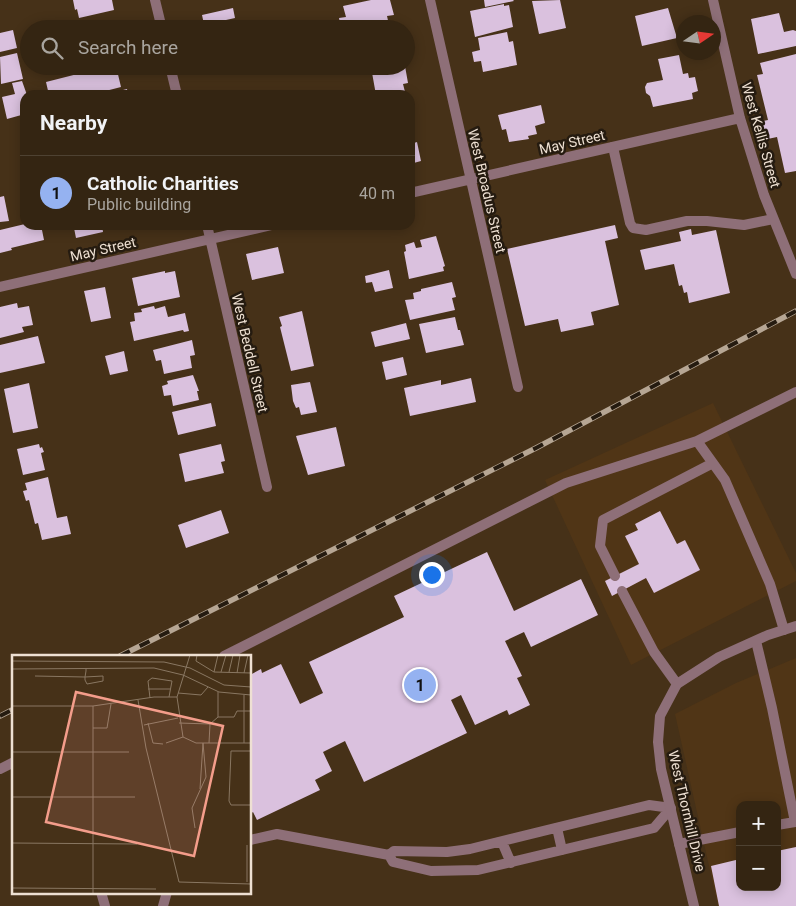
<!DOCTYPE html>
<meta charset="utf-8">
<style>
body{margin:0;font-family:Roboto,sans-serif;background:#3f3120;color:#f1f3f6}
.controls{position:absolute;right:15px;bottom:15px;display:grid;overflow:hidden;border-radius:10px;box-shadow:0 2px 12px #0003}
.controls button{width:45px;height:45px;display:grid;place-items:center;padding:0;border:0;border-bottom:1px solid #4e4232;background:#342512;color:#f1f3f6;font:25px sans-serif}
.compass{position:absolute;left:676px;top:15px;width:45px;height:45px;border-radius:50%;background:#342512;box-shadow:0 2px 12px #0003;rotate:77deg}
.you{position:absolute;left:431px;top:574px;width:18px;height:18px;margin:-12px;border:4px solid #fff;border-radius:50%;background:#1a73e8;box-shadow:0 0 0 8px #1a73e833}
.badge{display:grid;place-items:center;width:32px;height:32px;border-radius:50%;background:#95b2f1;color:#111;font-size:16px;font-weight:700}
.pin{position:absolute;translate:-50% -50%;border:2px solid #fff;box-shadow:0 1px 5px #0006}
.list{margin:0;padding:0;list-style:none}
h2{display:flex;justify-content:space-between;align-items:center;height:65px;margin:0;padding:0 20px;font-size:21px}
h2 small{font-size:16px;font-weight:400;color:#a9a59f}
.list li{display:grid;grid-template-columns:32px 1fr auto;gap:15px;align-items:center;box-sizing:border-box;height:75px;padding:0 20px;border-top:1px solid #4e4232}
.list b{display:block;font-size:19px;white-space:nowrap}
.list p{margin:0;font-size:16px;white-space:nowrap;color:#a9a59f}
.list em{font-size:16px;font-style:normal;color:#a9a59f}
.icon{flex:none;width:28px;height:28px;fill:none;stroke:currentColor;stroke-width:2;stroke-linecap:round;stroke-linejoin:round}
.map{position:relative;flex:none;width:796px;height:906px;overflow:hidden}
.search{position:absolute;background:#342512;box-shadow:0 2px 12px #0003;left:20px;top:20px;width:395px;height:55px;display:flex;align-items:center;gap:12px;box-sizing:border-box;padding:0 18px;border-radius:28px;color:#a9a59f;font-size:19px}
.panel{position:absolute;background:#342512;box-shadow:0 2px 12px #0003;left:20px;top:90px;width:395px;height:140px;border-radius:15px}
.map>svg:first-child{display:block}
</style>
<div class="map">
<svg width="796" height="906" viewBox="0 0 796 906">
<rect width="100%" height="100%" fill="#463118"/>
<path fill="#503516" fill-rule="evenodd" d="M713,403L796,573V581L631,665L545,480Z
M796,658V906H718L675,714L736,683ZM740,805H777V887H740Z"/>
<path fill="#dac1de" d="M73,0H112L114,10L79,18L77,9L75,10Z
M371,0H390L394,15L387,16L389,25L371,29H350L349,27L341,29L339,18L346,17L343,6Z
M484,0H513L514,1L485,7Z
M560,0L566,28L539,34L532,1Z
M504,4V6L509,5L513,27L475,37L470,11Z
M233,8L235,18L226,20L228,29H205L202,15Z
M668,8L677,38L642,46L635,16Z
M779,13L784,32L793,30L796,31V46L758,54L751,19Z
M13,30L17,48L0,52V33Z
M507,32L509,42L513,41L517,65L483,72L481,61L474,62L472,52L480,50L478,38Z
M17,53L23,79L1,84L0,57Z
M796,54V171L785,173L777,137L763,140L759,122L768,120L757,75L763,74L760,63Z
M679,55L683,74L688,73L689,78L695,77L698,91L692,93L693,99L653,107L650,96L646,93L645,87L647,83L663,80L658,59Z
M109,66H116L121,87L90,95H49L46,82Z
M377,66H405L408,83L403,84L405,92L392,95H376L371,67Z
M22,81L27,95H25V114L7,119L2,97L15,94L12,83Z
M127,89L128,95H107V94Z
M541,105L545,123L535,126L537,134L528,136L529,139L509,142L506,129L502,130L498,115Z
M412,136L414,143L417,142L421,161L410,164V137Z
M4,196L9,221L0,222V197Z
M25,224L41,225L44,240L11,248L12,250L0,253V230Z
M82,225H102L103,232L76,238L74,228Z
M615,225L618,238L605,241L619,305L591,312L594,325L561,332L558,319L525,326L507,249Z
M691,229L692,235L716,230L730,293L689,303L687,292L684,293L682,285L679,286L674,264L645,270L640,250L681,241L679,232Z
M436,236L445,266L443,267L444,271L409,279L404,252L406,251L405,245L414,242L416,248L422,247L420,240Z
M278,247L284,273L252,280L246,254Z
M389,270L393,288L375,292L372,282L366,283L365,276Z
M165,271V273L175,271L180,297L138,306L132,278Z
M452,282L456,297L452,298L455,310L410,320L405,300L414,299L413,293L421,291V289Z
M105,287L111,318L91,322L84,291Z
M17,303L18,308L29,306L33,325L22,327L24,332L0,338V307Z
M154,306L155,309L165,306L168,317L185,313L189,331L184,332L183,330L134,341L130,322L135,321L134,313L142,312L141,309Z
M302,311L314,366L291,371L280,327L282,326L279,317Z
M455,317L458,330H460L464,345L426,353L419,324Z
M406,323L410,339L375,347L371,332Z
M38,336L45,363L0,373V345Z
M192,340L195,355L190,356L192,368L164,374L161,360L156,361L153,350Z
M124,351L128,371L110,375L105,356Z
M403,357L407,375L386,380L382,362Z
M193,375L199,391H197L199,400L173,406L171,395L164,396L162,386L168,384L167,381Z
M471,378L476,402L410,416L404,388L441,380V385Z
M310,382L317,412L301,415L299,407L296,408L293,401L291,385Z
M29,383L38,428L13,433L4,389Z
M211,403L216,426L178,435L172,412Z
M336,427L345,466L308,475L296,436Z
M39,444L40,448L42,447L44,452L41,453L45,470L23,475L17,449Z
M221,444L225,461L221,462L224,473L185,482L179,454Z
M48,477L57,518L67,516L71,534L42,540L38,523L35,524L29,500L26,501L23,491L27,490L25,483Z
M221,510L229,533L186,548L178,525Z
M660,511L677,544L685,540L700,570L654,593L646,578L612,596L605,581L639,564L625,536L638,530L635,524Z
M487,552L514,611L581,579L598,615L531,647L524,632L505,641L522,676L517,678L530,705L509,715L507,710L475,725L461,695L451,700L467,733L364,782L345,741L323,752L332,771L315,780L320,790L257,820L253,812L250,814V675L261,669L262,673L281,664L300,704L323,693L309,662L404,617L394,596Z
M796,847V906H719L711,866L740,859V887H777V851Z"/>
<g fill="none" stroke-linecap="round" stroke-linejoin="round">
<path stroke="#8e6f78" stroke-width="10" d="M613,147L630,223L633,228L646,230L687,221H707L744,225L773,219
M697,441L725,480L770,584L784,630
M615,576L600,546L603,520L713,463
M622,591L654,652L677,684
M756,641L772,708L795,822L777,825
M224,656L566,483L697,441L796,392
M0,769L14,762
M557,828L562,850
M250,840L277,834L389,855L394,851L447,852L470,849L649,805L671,808
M502,842L511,863
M679,844L740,832
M389,855L393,862L431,871L478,870L654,828L671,808
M101,892L105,906
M163,906L167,892"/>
<path stroke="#8e6f78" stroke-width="10" d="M155,0L162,29
M430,0L518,387
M713,0L740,118L764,195L796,274
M170,66L177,95
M410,193L740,118
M207,225L267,487
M0,287L272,225
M694,906L661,769L658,742L660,716L677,684L719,657L768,635L796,626"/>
<g stroke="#b6a694" stroke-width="5.5">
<path id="rail" d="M120,656L536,448L796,311
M0,716L14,709"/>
</g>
<use href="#rail" stroke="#251b10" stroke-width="4" stroke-dasharray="11" stroke-linecap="butt"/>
</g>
<g text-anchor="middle" stroke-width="5" stroke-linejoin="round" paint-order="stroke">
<g font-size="14" fill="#eee0d2" stroke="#251b10">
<text transform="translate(761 135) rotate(74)" y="5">West Kellis Street</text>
<text transform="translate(572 142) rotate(-13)" y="5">May Street</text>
<text transform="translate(487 191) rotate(77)" y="5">West Broadus Street</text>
<text transform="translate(103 249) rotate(-13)" y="5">May Street</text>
<text transform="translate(250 353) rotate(77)" y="5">West Beddell Street</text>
<text transform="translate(687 811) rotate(77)" y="5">West Thornhill Drive</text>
</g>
</g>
<g transform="translate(12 655)">
<rect width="239" height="239" fill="#463118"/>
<path fill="none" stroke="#897762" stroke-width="1" d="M178,0L165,42L171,82L184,88H239M185,0L184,6L202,17L239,18M0,6L152,7L178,13L212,30L239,32M0,14L142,13L171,20L207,37L239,40M202,17L206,0M209,17L214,0M217,17L221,0M225,18L228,0M232,18L236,0M23,21L73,22L91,21V26L75,29L73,25V22L74,16V13M136,34H158M166,38L189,40L196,32M232,40V88M138,43L136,26L140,23L160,26L157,42M126,45L134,93L167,227L239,229M0,51H81L142,42H165M206,62H222L225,56H239M136,68L141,88L151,89M167,68L198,69L197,88M198,69L206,62V37M132,70L166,63M81,73H95L99,49M154,88L171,82M239,96H219L217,146L219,150H239M0,97H117M188,134L191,88M0,142H123M183,173L180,153L194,122L191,88M0,188L125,189M235,227V190M0,233L144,234M81,238V51"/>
<path fill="#f49d8b" fill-opacity="0.15" stroke="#f49d8b" stroke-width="2.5" d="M64,37L211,71L182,201L34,167Z"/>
<rect width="239" height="239" fill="none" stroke="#eee0d2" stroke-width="2.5"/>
</g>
</svg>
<div class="controls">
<button>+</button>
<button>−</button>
</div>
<svg class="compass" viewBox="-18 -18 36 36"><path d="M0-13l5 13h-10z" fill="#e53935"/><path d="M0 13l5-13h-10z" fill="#a9a59f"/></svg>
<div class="you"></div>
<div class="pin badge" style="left:420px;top:685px">1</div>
<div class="search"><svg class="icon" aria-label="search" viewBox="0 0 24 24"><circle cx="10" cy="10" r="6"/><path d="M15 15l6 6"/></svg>Search here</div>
<section class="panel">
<h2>Nearby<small></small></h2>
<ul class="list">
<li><span class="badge">1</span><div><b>Catholic Charities</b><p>Public building</p></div><em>40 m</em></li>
</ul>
</section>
</div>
